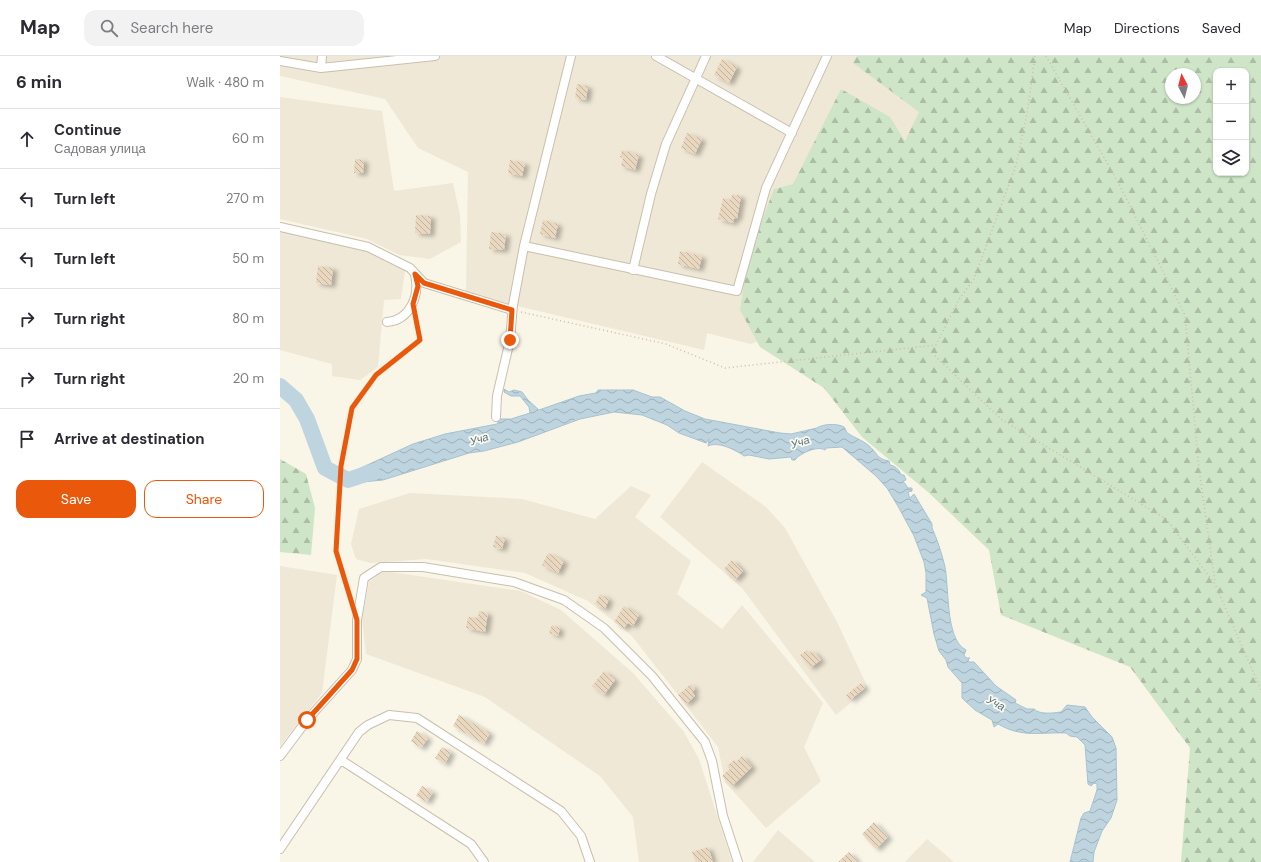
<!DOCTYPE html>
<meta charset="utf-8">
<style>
body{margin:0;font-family:"DM Sans",sans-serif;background:#f2f2f3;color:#2b2b33}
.controls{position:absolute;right:12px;top:12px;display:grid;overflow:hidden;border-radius:8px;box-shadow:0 1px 3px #0004}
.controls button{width:36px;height:36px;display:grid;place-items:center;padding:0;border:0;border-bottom:1px solid #e1e1e2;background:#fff;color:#2b2b33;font:20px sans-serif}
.compass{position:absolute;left:885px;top:12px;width:36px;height:36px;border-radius:50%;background:#fff;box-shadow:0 1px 3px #0004;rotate:353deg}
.stop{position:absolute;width:12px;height:12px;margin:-9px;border:3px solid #ea580c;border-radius:50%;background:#fff}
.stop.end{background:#ea580c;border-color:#fff;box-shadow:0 1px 4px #0008}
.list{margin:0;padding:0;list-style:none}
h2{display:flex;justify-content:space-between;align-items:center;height:52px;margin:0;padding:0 16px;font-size:17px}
h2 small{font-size:13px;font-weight:400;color:#7c7c81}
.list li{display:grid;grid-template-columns:26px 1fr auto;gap:12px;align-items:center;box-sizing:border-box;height:60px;padding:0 16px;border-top:1px solid #e1e1e2}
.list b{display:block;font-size:15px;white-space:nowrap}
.list p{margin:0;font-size:13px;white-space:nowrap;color:#7c7c81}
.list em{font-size:13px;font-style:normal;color:#7c7c81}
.actions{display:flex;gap:8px;padding:12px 16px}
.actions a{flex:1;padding:9px 0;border:1px solid #ea580c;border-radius:12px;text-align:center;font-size:14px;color:#ea580c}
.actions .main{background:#ea580c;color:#fff}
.icon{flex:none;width:22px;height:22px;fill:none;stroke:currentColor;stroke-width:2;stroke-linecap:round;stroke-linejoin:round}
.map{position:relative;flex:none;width:981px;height:806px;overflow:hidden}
header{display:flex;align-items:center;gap:24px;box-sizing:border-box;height:56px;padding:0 20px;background:#fff;border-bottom:1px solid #e1e1e2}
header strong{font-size:19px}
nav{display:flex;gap:22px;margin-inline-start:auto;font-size:14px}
.search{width:280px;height:36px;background:#f2f2f3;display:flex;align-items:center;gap:10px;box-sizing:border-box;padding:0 14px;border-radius:12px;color:#7c7c81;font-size:15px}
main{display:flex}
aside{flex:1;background:#fff}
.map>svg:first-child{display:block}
</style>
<header>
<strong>Map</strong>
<div class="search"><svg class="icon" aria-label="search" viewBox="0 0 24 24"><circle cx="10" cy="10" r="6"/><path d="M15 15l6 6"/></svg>Search here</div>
<nav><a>Map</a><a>Directions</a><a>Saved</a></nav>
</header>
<main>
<aside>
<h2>6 min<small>Walk · 480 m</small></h2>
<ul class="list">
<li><svg class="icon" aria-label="ahead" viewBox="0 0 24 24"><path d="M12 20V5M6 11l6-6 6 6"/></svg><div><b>Continue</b><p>Садовая улица</p></div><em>60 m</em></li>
<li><svg class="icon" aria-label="left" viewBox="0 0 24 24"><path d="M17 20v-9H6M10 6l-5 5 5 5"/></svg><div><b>Turn left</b></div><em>270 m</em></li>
<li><svg class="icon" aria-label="left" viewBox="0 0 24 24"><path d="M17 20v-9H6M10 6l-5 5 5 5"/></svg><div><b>Turn left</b></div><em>50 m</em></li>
<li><svg class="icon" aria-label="right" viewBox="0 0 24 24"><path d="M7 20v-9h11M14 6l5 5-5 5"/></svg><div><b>Turn right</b></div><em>80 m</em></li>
<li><svg class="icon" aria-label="right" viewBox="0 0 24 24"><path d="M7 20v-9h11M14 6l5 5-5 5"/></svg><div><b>Turn right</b></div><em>20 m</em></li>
<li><svg class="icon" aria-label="arrive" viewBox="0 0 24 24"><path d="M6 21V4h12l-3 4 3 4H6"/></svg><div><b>Arrive at destination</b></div></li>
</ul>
<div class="actions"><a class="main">Save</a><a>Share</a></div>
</aside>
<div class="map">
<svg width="981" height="806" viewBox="0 0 981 806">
<defs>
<pattern id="forest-firs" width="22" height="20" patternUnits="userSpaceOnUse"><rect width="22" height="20" fill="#cee5c7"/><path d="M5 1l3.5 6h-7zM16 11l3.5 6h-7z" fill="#abbda4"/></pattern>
<pattern id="water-waves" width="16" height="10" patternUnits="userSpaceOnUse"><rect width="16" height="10" fill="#bed5e0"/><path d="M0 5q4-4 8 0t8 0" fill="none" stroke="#9fb0b8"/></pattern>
<pattern id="building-back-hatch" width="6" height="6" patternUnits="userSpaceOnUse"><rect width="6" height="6" fill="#e9d7c0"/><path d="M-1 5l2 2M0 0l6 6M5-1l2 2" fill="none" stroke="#c1b29e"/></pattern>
<filter id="shadow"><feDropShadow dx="4.5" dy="2.5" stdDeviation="2" flood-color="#0004"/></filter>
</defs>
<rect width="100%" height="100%" fill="#f9f5e7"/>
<path fill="#f0e8d6" d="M0,0H734L512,271L471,288L427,277L424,294L233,249L186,235L188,116L138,92L105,43L0,20Z
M0,41L102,55L114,135L173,127L180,159L181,186L150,203L119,199L87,183L0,163Z
M0,177L92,196L125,215L121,243L104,244L98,311L80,324L52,320V308L0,294Z
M422,406L486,451L505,472L557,566L588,632L556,659L462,532L380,461Z
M351,430L371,439L355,461L411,505L397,538L442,573L462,549L543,647L524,691L541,725L486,772L445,726L438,691L398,639L351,579L308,545L245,517L146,503L91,507L76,503L71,488L79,453L130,437L242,443L315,463Z
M0,510L57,519L42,637L0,690Z
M104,515L241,535L281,554L353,617L404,676L419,703L452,806H359L353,761L320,720L205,641L86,598L82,562L89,526Z
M498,774L535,806H473Z
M647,783L674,806H625Z"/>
<path fill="url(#forest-firs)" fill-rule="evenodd" d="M577,0H981V806H901L910,692L850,611L721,559L709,494L648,436L582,381L544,332L480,291L460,254L468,202L494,133L513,128L561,33L610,61L625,85L639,56L573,7ZM936,15H966V117H936ZM891,18H915V42H891Z
M0,403L26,418L35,452L31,499L0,496Z"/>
<path fill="url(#water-waves)" stroke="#a5c3d1" d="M224,333L229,336L234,334L242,336L248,344L259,354L299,340L316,337L318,334H353L372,341H380L405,355L425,363L500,377L511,378L537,372C542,368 557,367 564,371C566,373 566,377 569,378C575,382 582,384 588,389C598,397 596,403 609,405L610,409C615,410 619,413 621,419H624L626,424L623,425L628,432H632V435L628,436L629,440L630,442L634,438L652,468V472C657,483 661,495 664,507C670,527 664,583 686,594L684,599L686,602H690L688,604L689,606H694L716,630L736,644L735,647L747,653H754C760,659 773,657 781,656L787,649L805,651L812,661L832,681L836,692L837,744L831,762L822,775L814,796L813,806H790L801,762L804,757L810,755L817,734V728L814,727L811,730L808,728L805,689L797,681L790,680L786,677C760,676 742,682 718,668L714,671L712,664L695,654L682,642V627L668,611L666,604L659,595L654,578L647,542L641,539L646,536V517L644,506L634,480L619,452L607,432L596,420L562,391L546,392L545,394C537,389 519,398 515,404H512L511,401L489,403L469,399L464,400C456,394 438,385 428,390L429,383L426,387L399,377L387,369L362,359L334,356L300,363L238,386L204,395L189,397L103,424L72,427V416L133,388L165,378L217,368L220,363H231L250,357L249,351L240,340H231L224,336Z"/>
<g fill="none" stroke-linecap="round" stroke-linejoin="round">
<path stroke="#bed5e0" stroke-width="16" d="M0,330L16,344L27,363L45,412L68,424L92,416"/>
</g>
<path fill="url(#building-back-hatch)" filter="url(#shadow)" d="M442,3L457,11L449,27L434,19Z
M297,28L308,30L306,44L295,42Z
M407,77L422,83L415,98L401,92Z
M342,94L359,99L355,114L341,110L343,102L340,101Z
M75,103L84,104L83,117H74Z
M230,104L245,107L242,120L228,117Z
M452,138L461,140L457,163L454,162L453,167L438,163L443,142L451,144Z
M136,159L151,160L150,178L135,177Z
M263,164L278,168L275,182L260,178Z
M211,176L226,178L224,194L209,193Z
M400,195L422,200L419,213L398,208Z
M38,210L53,212L51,229L36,227Z
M216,480L225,482L222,493L213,491Z
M268,497L284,505L278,517L262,509Z
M452,504L463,515L455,524L444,513Z
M320,538L329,543L325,553L315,548Z
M344,550L359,559L353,570L348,567L344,572L334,566Z
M199,555L208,557L205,576L186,572L188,561L198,562Z
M272,569L280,572L278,580L269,577Z
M527,594L530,597L533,595L541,604L530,612L520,599Z
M324,615L335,624L324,639L312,630Z
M581,627L585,632L570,644L566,639Z
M411,628L415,633L412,636L415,640L406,648L398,639Z
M179,659L210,677L204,688L173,670Z
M137,675L148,682L141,692L131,685Z
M162,691L171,696L165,708L155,702Z
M462,700L472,711L452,730L442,720L450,713L447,710L454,704L456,706Z
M142,730L153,736L147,746L136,740Z
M594,766L608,781L596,793L582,778Z
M428,791L433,806H416L412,796Z
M569,796L578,806H558Z"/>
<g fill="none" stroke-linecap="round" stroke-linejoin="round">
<g stroke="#c9bfae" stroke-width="10">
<path id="minor" d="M376,0L512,77
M0,5L41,12L155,0
M41,12L42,0
M0,171L88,191L130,212L144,227L232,254
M244,190L457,235L486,132L547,0
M353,214L371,138L386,88L426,0
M107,266C130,264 140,240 135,219
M216,361L217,340L230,284L233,249L244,190L291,0
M0,700L27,664L72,614L77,603V564L84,522L101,511H143L234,526L284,544L324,572L372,620L425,686L432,705L443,760L458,806
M61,704L191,788L204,806
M0,793L79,676L88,669L109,659L137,662L281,755L301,780L310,806"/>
</g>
<path stroke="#d0bda5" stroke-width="1.5" stroke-dasharray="1 3" stroke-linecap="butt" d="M755,0L747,58L736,109L694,223L678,245L656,289L654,299L721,363L886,463L935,528L981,634
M766,0L838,126L905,259L919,413L935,526
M241,256L386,288L445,312L656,289
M71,545L56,495L61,410L72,352L96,319L140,284L135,260"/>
<use href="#minor" stroke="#fff" stroke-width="8"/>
</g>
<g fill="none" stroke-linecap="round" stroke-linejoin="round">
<path stroke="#ea580c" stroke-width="5" d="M27,664L72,614L77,603V564L56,495L61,410L72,352L96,319L140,284L133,248L138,230L135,218L144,227L232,254L230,284"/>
</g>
<g text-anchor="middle" stroke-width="3.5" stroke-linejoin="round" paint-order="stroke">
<g font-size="11" font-style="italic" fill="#4f7486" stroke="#fdf9ec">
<text transform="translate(199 383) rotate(-17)" y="4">Уча</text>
<text transform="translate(520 386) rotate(-18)" y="4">Уча</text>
<text transform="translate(716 647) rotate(29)" y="4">Уча</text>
</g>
</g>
</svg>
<div class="controls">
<button>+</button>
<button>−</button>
<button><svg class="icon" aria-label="layers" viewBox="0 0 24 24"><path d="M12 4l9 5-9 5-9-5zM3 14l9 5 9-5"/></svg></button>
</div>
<svg class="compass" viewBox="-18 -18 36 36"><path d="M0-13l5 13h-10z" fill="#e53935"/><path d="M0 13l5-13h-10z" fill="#7c7c81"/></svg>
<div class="stop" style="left:27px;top:664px"></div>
<div class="stop end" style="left:230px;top:284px"></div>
</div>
</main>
